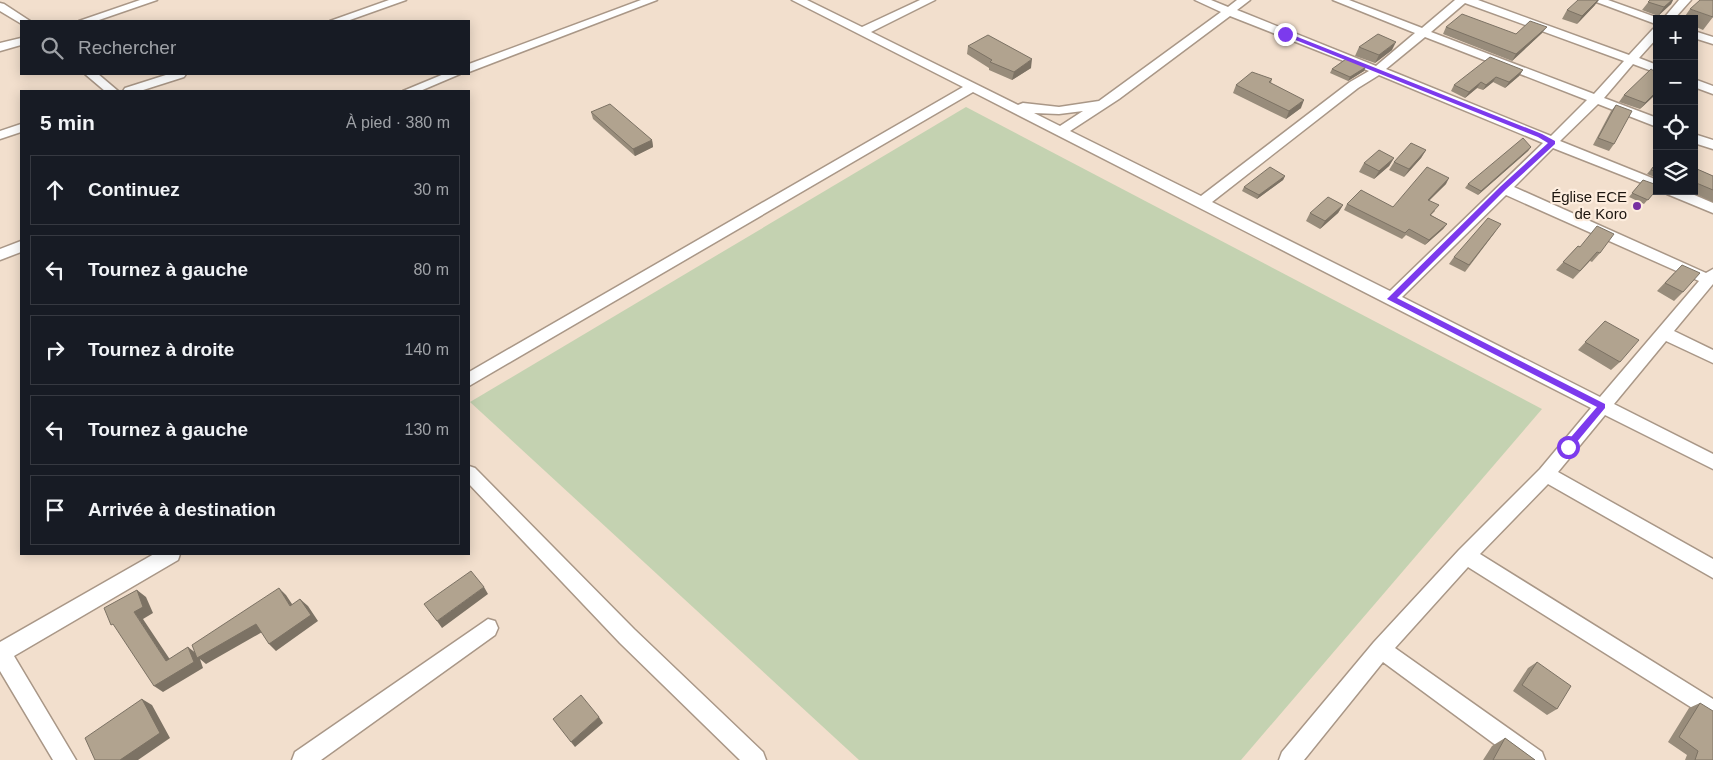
<!DOCTYPE html>
<html lang="fr">
<meta charset="utf-8">
<style>
body{margin:0;font-family:Helvetica,sans-serif;background:#20242c;color:#f1f3f6}
.controls{position:absolute;right:15px;top:15px;display:grid;overflow:hidden;border-radius:0px;box-shadow:0 2px 12px #0003}
.controls button{width:45px;height:45px;display:grid;place-items:center;padding:0;border:0;border-bottom:1px solid #363941;background:#171b24;color:#f1f3f6;font:25px sans-serif}
.stop{position:absolute;width:15px;height:15px;margin:-11px;border:4px solid #7c3aed;border-radius:50%;background:#fff}
.stop.end{background:#7c3aed;border-color:#fff;box-shadow:0 1px 5px #0008}
.list{margin:0;padding:0;list-style:none}
h2{display:flex;justify-content:space-between;align-items:center;height:65px;margin:0;padding:0 20px;font-size:21px}
h2 small{font-size:16px;font-weight:400;color:#9ea1a6}
.list li{display:grid;grid-template-columns:32px 1fr auto;gap:15px;align-items:center;box-sizing:border-box;height:70px;margin:0 10px 10px;padding:0 10px;border:1px solid #363941;border-radius:0px}
.list b{display:block;font-size:19px;white-space:nowrap}
.list em{font-size:16px;font-style:normal;color:#9ea1a6}
.icon{flex:none;width:28px;height:28px;fill:none;stroke:currentColor;stroke-width:2;stroke-linecap:round;stroke-linejoin:round}
.map{position:relative;flex:none;width:1713px;height:760px;overflow:hidden}
.search{position:absolute;background:#171b24;box-shadow:0 2px 12px #0003;left:20px;top:20px;width:450px;height:55px;display:flex;align-items:center;gap:12px;box-sizing:border-box;padding:0 18px;border-radius:0px;color:#9ea1a6;font-size:19px}
.panel{position:absolute;background:#171b24;box-shadow:0 2px 12px #0003;left:20px;top:90px;width:450px;height:465px;border-radius:0px}
.map>svg:first-child{display:block}
</style>
<div class="map">
<svg width="1713" height="760" viewBox="0 0 1713 760">
<rect width="100%" height="100%" fill="#f2dfcd"/>
<path fill="#c4d2b1" d="M966,107L1542,409L1241,760H859L470,402Z"/>
<g fill="none" stroke-linecap="round" stroke-linejoin="round">
<g stroke="#a99787" stroke-width="3">
<path id="minor" d="M140,0H157L96,21H79Z
M389,0H406L347,21H330Z
M641,0H657L469,72V64Z
M792,0H807L862,27L920,0H935L871,32L1018,105L1023,103L1059,107L1099,101L1221,12L1195,0H1211L1228,7L1237,0H1250L1237,10L1376,66L1415,33L1333,0H1349L1422,28L1455,0H1478L1629,55L1653,29L1657,28V38L1639,58L1657,65V73L1633,64L1604,98L1657,118V127L1598,104L1560,141L1657,180V189L1553,148L1514,187L1706,273L1713,269V284L1674,331L1713,350V363L1666,341L1614,404L1713,454V469L1605,415L1558,472L1713,559V578L1548,484L1480,554L1713,699V721L1468,567L1395,648L1542,752L1545,760H1516L1383,662L1304,760H1279L1282,752L1374,642L1459,550L1540,469L1591,408L973,92L469,386V372L963,87ZM1465,3L1624,61L1594,94L1431,32ZM1230,16L1369,71L1350,82L1201,196L1070,131L1119,99ZM1425,37L1587,100L1551,136L1386,69ZM1379,75L1543,143L1390,291L1212,202L1358,88ZM1083,111L1060,126L1034,113L1059,114ZM1506,195L1699,281L1600,397L1402,297Z
M1591,0H1608L1661,19H1657V24L1653,23Z
M1679,0H1691L1674,19H1663Z
M0,3L4,4L30,21H21L20,23L0,11Z
M1694,31L1713,37V44L1694,38Z
M21,38V45L0,51V43Z
M85,74H98L118,91H105Z
M169,74H186L184,77L140,91H123L125,88Z
M444,74H460L420,91H403Z
M1694,79L1713,86V94L1694,87Z
M21,124V132L0,139V131Z
M1694,134L1713,140V149L1694,143Z
M1665,191H1685L1713,203V213L1667,194Z
M21,241V252L0,260V249Z
M469,466L475,468L634,629L763,752L766,760H740L620,643L469,484Z
M154,554H180L178,560L14,656L76,760H53L0,671V642Z
M488,619L495,621L498,628L495,635L321,760H292L295,752Z"/>
</g>
<use href="#minor" fill="#fff" fill-rule="evenodd"/>
</g>
<path fill="#988c7b" d="M1650,0H1673L1671,4L1658,16L1642,10Z
M1595,5L1577,24L1562,19L1567,10Z
M1690,9L1713,17L1703,30L1694,26V19H1683Z
M1446,27L1516,34L1542,33L1512,61L1443,34Z
M968,46L1031,68L1012,80L989,70V68L967,54Z
M1359,47L1392,50L1375,63L1355,56Z
M1332,69L1364,71L1348,81L1330,73Z
M1523,70L1519,76L1505,88L1493,82L1483,90L1477,88L1465,98L1451,91L1454,85Z
M1654,71L1657,93L1640,109L1619,102L1624,95Z
M1272,79L1271,83L1301,108L1286,119L1233,93L1236,85Z
M1616,105L1614,144L1609,151L1593,145L1611,111Z
M591,112L652,140L653,147L635,156L593,119Z
M1531,147L1528,151L1478,195L1465,188L1468,184Z
M1426,150L1421,158L1404,177L1389,170L1394,162Z
M1394,158L1389,166L1374,179L1359,172L1364,163Z
M1653,167L1657,169V178L1647,174Z
M1697,169L1713,176V202L1689,191H1694V172Z
M1285,176L1283,180L1257,199L1242,191L1244,187Z
M1643,180L1657,189L1644,204L1629,197Z
M1446,184L1429,201L1435,211L1431,215L1447,224L1443,229L1425,245L1406,235L1402,239L1344,210L1347,204L1393,207Z
M1343,205L1338,213L1320,229L1306,221L1310,213Z
M1496,231L1465,272L1449,264L1454,257Z
M1578,246L1600,253L1592,262L1590,261L1573,279L1556,270Z
M1674,273L1683,292L1674,301L1657,291Z
M1605,321L1620,362L1611,370L1578,350Z
M1537,662L1557,709L1547,715L1513,691L1528,668Z
M1700,703L1713,760H1685L1687,755L1668,742L1689,708Z
M1505,738L1535,760H1483L1492,746Z"/>
<path fill="#7c7264" d="M1598,0H1599L1595,5L1577,24L1582,16Z
M1672,0H1673L1671,4L1658,16L1664,7Z
M1547,27L1542,33L1512,61L1516,54Z
M1396,42L1392,50L1375,63L1379,55Z
M1032,59L1031,68L1012,80L1014,72Z
M1366,67L1364,71L1348,81L1350,77Z
M1523,70L1519,76L1505,88L1509,82Z
M1496,77L1493,82L1483,90L1486,85Z
M1481,82L1477,88L1465,98L1469,92Z
M1657,91V93L1640,109L1645,103Z
M1304,100L1301,108L1286,119L1289,111Z
M652,140L653,147L635,156L633,149Z
M1531,147L1528,151L1478,195L1481,191Z
M1426,150L1421,158L1404,177L1409,169Z
M1394,158L1389,166L1374,179L1379,171Z
M1285,176L1283,180L1257,199L1259,195Z
M1449,178L1446,184L1424,205L1428,200Z
M1343,205L1338,213L1320,229L1325,221Z
M1447,224L1443,229L1425,245L1429,240Z
M484,587L488,594L442,628L437,621Z
M279,588L286,595L298,613L290,606Z
M137,590L146,597L153,613L143,619L175,667L166,661L134,612Z
M300,599L308,606L318,621L276,651L269,644Z
M256,624L264,631L206,664L200,659L203,668L163,692L154,686L188,647L197,654Z
M142,699L152,705L170,738L138,760H120Z
M599,717L603,723L575,747L571,742Z"/>
<path fill="#b1a38f" stroke="#7c7264" d="M1578,0H1598L1582,16L1567,10Z
M1650,0H1672L1664,7L1648,2Z
M1700,0H1713V17L1690,9Z
M1462,14L1516,34L1530,21L1547,27L1516,54L1446,27Z
M1378,34L1396,42L1379,55L1359,47Z
M988,35L1032,59L1014,72L990,62L992,60L968,46Z
M1490,57L1523,70L1509,82L1496,77L1486,85L1481,82L1469,92L1454,85Z
M1346,59L1366,67L1350,77L1332,69Z
M1657,68V91L1645,103L1624,95L1651,69L1654,71Z
M1252,72L1272,79L1269,82L1304,100L1289,111L1236,85Z
M610,104L652,140L633,149L591,112Z
M1616,105L1632,111L1614,144L1598,138Z
M1523,138L1531,147L1481,191L1468,184Z
M1411,143L1426,150L1409,169L1394,162Z
M1379,150L1394,158L1379,171L1364,163Z
M1270,167L1285,176L1259,195L1244,187Z
M1427,167L1449,178L1428,200L1439,205L1430,215L1447,224L1429,240L1409,229L1405,233L1347,204L1361,190L1393,207Z
M1653,167L1657,169V172L1651,170Z
M1697,169L1713,176V190L1694,182V175Z
M1643,180L1657,185V189L1648,200L1632,193Z
M1328,197L1343,205L1325,221L1310,213Z
M1488,218L1501,224L1469,265L1454,257Z
M1597,226L1614,234L1600,253L1597,252L1580,271L1563,262L1578,246L1580,247Z
M1682,265L1700,273L1683,292L1665,283Z
M1605,321L1639,340L1620,362L1585,342Z
M471,571L484,587L437,621L424,604Z
M279,588L290,606L300,599L311,615L269,644L256,624L197,658L192,645Z
M137,590L143,607L134,612L166,661L188,647L194,662L154,686L113,624L111,625L104,608Z
M1537,662L1571,686L1557,709L1522,685Z
M581,695L599,717L571,742L553,719Z
M142,699L160,733L120,760H95L85,738Z
M1700,703L1713,711V760H1695L1698,751L1679,737Z
M1505,738L1535,760H1493Z"/>
<path fill="#7c3aed" d="M1285,32L1542,134L1555,141V144L1506,189L1397,298L1605,404V408L1571,449H1565V444L1597,407L1387,299L1501,186L1548,143L1538,137L1283,35Z"/>
<circle fill="#782fa1" stroke="#fdedde" stroke-width="2" cx="1637" cy="206" r="5"/>
<g text-anchor="middle" stroke-width="4.5" stroke-linejoin="round" paint-order="stroke">
<g font-size="15" fill="#1d1610" stroke="#fdedde" text-anchor="end">
<text x="1627" y="202">Église ECE<tspan x="1627" dy="17">de Koro</tspan></text>
</g>
</g>
</svg>
<div class="controls">
<button>+</button>
<button>−</button>
<button><svg class="icon" aria-label="locate" viewBox="0 0 24 24"><circle cx="12" cy="12" r="6"/><path d="M12 2v4M12 18v4M2 12h4M18 12h4"/></svg></button>
<button><svg class="icon" aria-label="layers" viewBox="0 0 24 24"><path d="M12 4l9 5-9 5-9-5zM3 14l9 5 9-5"/></svg></button>
</div>
<div class="stop" style="left:1568px;top:447px"></div>
<div class="stop end" style="left:1285px;top:34px"></div>
<div class="search"><svg class="icon" aria-label="search" viewBox="0 0 24 24"><circle cx="10" cy="10" r="6"/><path d="M15 15l6 6"/></svg>Rechercher</div>
<section class="panel">
<h2>5 min<small>À pied · 380 m</small></h2>
<ul class="list">
<li><svg class="icon" aria-label="ahead" viewBox="0 0 24 24"><path d="M12 20V5M6 11l6-6 6 6"/></svg><div><b>Continuez</b></div><em>30 m</em></li>
<li><svg class="icon" aria-label="left" viewBox="0 0 24 24"><path d="M17 20v-9H6M10 6l-5 5 5 5"/></svg><div><b>Tournez à gauche</b></div><em>80 m</em></li>
<li><svg class="icon" aria-label="right" viewBox="0 0 24 24"><path d="M7 20v-9h11M14 6l5 5-5 5"/></svg><div><b>Tournez à droite</b></div><em>140 m</em></li>
<li><svg class="icon" aria-label="left" viewBox="0 0 24 24"><path d="M17 20v-9H6M10 6l-5 5 5 5"/></svg><div><b>Tournez à gauche</b></div><em>130 m</em></li>
<li><svg class="icon" aria-label="arrive" viewBox="0 0 24 24"><path d="M6 21V4h12l-3 4 3 4H6"/></svg><div><b>Arrivée à destination</b></div></li>
</ul>
</section>
</div>
